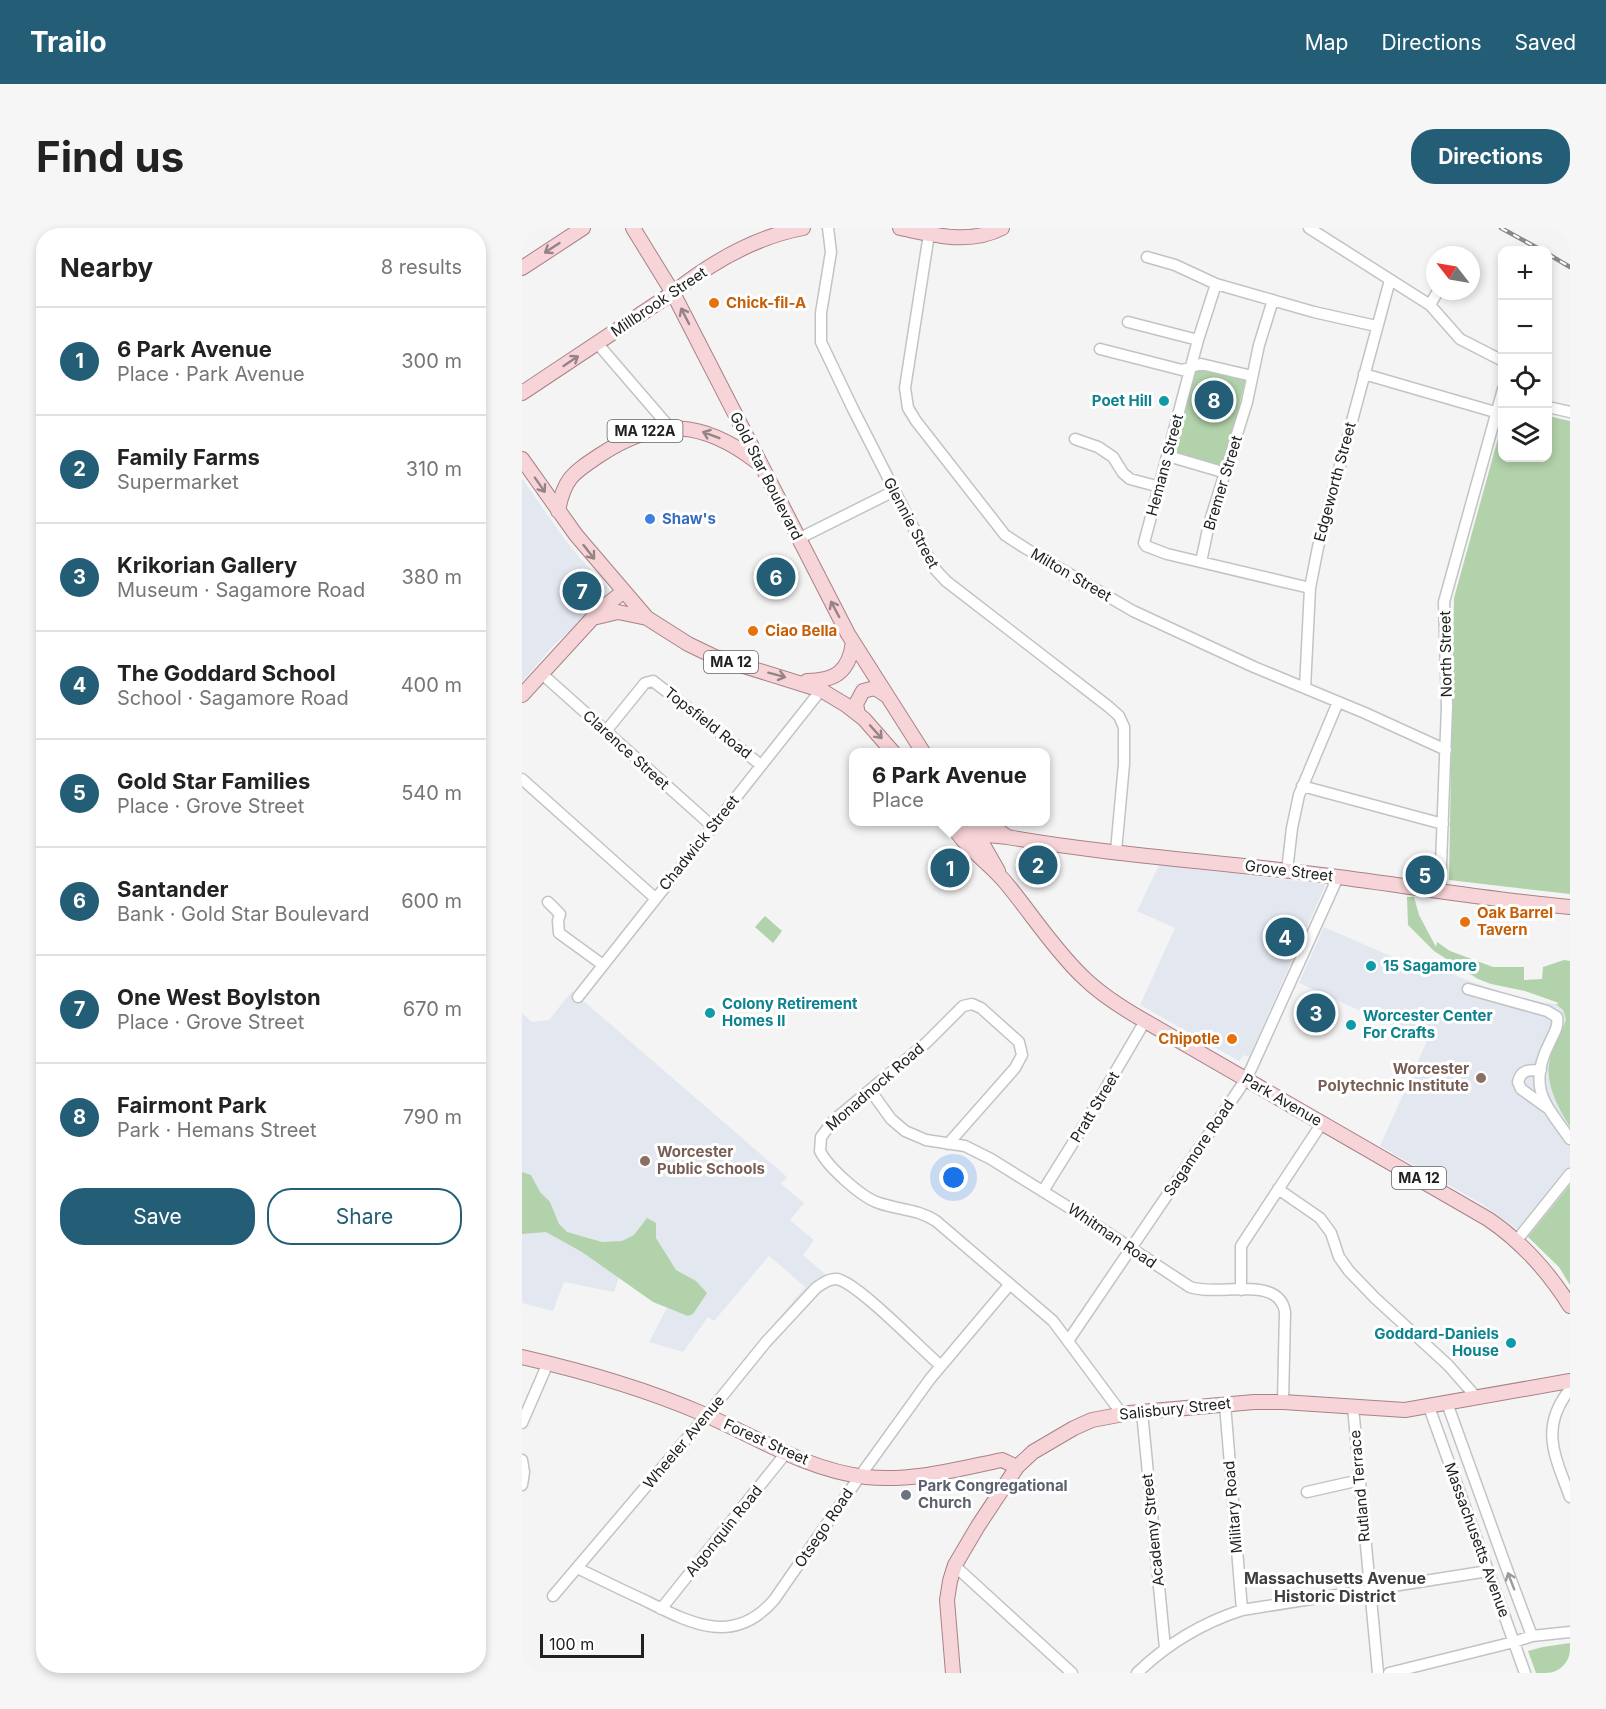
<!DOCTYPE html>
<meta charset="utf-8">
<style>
body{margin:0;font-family:Inter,sans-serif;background:#f6f6f6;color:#222}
.controls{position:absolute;right:18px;top:18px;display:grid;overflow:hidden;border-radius:12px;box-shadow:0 3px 9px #0003}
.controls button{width:54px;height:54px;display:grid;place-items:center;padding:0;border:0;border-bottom:2px solid #e0e0e0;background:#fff;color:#222;font:30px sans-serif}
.compass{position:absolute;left:904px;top:18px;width:54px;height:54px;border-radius:50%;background:#fff;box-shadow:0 3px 9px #0003;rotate:301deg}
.scale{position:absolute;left:18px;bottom:15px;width:104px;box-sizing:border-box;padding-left:6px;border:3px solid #202121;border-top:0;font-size:16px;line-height:21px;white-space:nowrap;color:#202121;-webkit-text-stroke:4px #fff;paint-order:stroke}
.you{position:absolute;left:432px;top:950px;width:21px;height:21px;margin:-15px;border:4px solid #fff;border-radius:50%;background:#1a73e8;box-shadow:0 0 0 9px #1a73e833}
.badge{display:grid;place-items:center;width:39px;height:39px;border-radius:50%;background:#235d76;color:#fff;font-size:20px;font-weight:700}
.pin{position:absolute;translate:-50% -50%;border:3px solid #fff;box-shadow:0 2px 6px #0006}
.popup{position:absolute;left:327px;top:520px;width:201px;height:78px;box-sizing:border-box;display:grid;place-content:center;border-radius:12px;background:#fff;filter:drop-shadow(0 2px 4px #0005);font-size:20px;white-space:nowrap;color:#767676}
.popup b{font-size:22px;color:#222}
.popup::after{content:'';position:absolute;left:50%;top:100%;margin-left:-12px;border:12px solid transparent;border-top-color:#fff}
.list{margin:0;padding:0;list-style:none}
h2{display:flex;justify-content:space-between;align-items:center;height:78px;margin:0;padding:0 24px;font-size:26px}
h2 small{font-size:20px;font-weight:400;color:#767676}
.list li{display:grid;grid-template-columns:39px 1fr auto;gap:18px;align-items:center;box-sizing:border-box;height:108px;padding:0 24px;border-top:2px solid #e0e0e0}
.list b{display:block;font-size:22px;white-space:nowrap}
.list p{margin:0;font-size:20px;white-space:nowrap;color:#767676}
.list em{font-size:20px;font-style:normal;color:#767676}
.actions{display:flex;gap:12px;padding:18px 24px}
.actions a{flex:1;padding:14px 0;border:2px solid #235d76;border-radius:24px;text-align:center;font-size:21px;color:#235d76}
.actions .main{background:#235d76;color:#fff}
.icon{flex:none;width:33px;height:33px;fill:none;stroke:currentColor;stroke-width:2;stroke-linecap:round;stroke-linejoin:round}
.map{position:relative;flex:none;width:1048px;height:1445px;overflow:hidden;border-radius:24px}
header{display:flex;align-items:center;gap:36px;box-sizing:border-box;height:84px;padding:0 30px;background:#235d76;color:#fff}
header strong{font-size:28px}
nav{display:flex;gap:33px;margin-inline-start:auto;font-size:21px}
.intro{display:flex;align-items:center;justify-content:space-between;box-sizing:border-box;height:144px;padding:0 36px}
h1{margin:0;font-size:42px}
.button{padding:15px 27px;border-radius:24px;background:#235d76;color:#fff;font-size:21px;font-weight:700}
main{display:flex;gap:36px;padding:0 36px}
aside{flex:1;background:#fff;border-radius:24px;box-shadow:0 3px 9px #0003}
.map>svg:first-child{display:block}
</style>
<header>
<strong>Trailo</strong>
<nav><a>Map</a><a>Directions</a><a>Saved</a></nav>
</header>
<div class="intro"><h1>Find us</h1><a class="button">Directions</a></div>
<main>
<aside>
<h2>Nearby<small>8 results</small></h2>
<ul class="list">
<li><span class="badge">1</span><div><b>6 Park Avenue</b><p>Place · Park Avenue</p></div><em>300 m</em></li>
<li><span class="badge">2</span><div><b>Family Farms</b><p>Supermarket</p></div><em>310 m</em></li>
<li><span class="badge">3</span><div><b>Krikorian Gallery</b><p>Museum · Sagamore Road</p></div><em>380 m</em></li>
<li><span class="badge">4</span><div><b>The Goddard School</b><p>School · Sagamore Road</p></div><em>400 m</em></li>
<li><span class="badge">5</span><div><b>Gold Star Families</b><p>Place · Grove Street</p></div><em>540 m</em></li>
<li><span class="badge">6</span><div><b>Santander</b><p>Bank · Gold Star Boulevard</p></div><em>600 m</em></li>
<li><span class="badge">7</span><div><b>One West Boylston</b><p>Place · Grove Street</p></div><em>670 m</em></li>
<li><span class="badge">8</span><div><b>Fairmont Park</b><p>Park · Hemans Street</p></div><em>790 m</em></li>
</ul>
<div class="actions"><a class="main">Save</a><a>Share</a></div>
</aside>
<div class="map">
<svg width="1048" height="1445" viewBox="0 0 1048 1445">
<rect width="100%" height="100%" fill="#f4f4f5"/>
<path fill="#e3e8f0" d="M0,250L38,305L58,330L90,364L31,418L0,454Z
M637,637L804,656L727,829L722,827L717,833L618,777L653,700L615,683Z
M802,699L903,743L908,733L939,750L1003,772L1034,776L1041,782L1044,791L1043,795L1027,837L1029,855L1035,876L1048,899V957L1006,1009L960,976L858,918L905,813L777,755Z
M50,763L265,949L259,956L282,975L268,992L292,1012L281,1027L305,1048L258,1101L252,1096L283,1059L247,1028L192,1093L186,1089L161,1124L127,1114L148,1074L97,1049L92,1064L42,1054L31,1083L0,1075V785L10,794L27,792Z"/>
<path fill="#b1d2aa" d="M675,139L724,151L703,232L696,238L651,224Z
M1026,188L1048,193V666L927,652L932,370L980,196L981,230H1026Z
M885,669H892L897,687L914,719L915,714L928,723L971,739H1002V752L1020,751L1021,739L1042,732L1048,733V899C1037,881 1024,858 1027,836C1029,820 1040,806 1044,791L1041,782L1034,776L1037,775L1003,763L969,756L956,751L912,723L886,697Z
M243,688L260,703L251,715L233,699Z
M0,944L9,947L18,964L28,974L37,996L45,1004L80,1014L100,1013L112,1007L125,990L134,995V1010L154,1042L174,1053L185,1065L171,1086L166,1088L131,1074L60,1024L24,1004L0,1006Z
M1048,957V1057L1037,1039L1006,1009Z
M1048,1415V1445H1014L1006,1423L1021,1419Z"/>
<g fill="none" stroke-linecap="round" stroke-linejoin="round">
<g stroke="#c2c3c4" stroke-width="13">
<path id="minor" d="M306,0L309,24L299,85V114L331,181L412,340L424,353L587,479L597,488L602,499V536L594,623
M787,0L908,77L938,111L981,133
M407,6L383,160L386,180L394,193L483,307L503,320L611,383L732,439L843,485L924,522
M625,29L653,37L694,56L792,84L854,98
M694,56L676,112L622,315L624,318L645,326L788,360
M908,77L916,63
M606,94L676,112
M75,115L149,201
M578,121L660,142L679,136L730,148
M842,146L973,184
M1026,179L1048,184
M553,211L576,219L591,229L601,245L608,251L638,259
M646,228L704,245
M276,311L372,263
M679,334L687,296L725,174L737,117L751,72
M19,445L190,598
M783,460L788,360L796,319L868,52
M84,503L123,455L131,453L239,537
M0,551L133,670
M780,558L921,596
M765,643L770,600L777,567L816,474
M918,663L925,478L922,374L981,161
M26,674L38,686L36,693L37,705L81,737
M946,761L1025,783L1035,789C1037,799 1031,807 1027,816C1005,860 1024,877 1048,911
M56,769L299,462
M1019,842C1008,842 999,841 996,854L999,861L1024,879
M348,862L369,891L383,903L404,912L443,918L469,931L551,982L668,1059C696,1069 757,1046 763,1084L761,1174
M426,916L493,840L500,827L497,814L459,780L450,776L441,778L404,815L312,892L299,909L298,923C305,938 340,970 357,975C377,982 396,981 414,993L531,1093L600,1186
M756,961L798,990L809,1005L817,1029L827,1043L853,1070L926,1137L955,1170
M521,963L564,894L623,793
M995,1012L1048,946
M719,1062V1018L800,895
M546,1113L718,860L729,841L816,649
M1048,1161C1017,1200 1033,1228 1048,1269
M925,1175L983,1336L1010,1408
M703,1176L720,1382
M831,1179L856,1445
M907,1179L1003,1445
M620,1184L643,1420
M0,1195L26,1135
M0,1232L2,1244L0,1257
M785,1264L838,1252
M433,1338L550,1445
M55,1340C78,1351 100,1362 122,1372C168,1395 211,1419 252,1372L338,1248L408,1151L488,1056
M31,1368L189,1182L244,1114L294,1060C300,1056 307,1050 315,1051C336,1055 399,1121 419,1138
M139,1381L264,1225
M615,1445C646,1415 680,1395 720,1382L966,1343
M867,1445L992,1414L1010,1408L1048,1404"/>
</g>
<g stroke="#a88287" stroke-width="16">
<path id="major" d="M111,0L151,65L326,406L401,524
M378,0C413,7 447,17 480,0
M0,40L61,0
M0,165L152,64C190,34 233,9 281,0
M0,231L54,307L125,390L166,416L193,429L299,462L324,477L342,491L371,524
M36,283C42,250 51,245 78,227C135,189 181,192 235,234
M75,389L96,384L125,390
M285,453C313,453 327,444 331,414
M0,467L77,383L102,363
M336,486L334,476L341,463L353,460L364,467
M429,594C442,620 466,633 484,655C509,685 531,720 560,748C578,766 600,780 623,793L966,991C1000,1014 1026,1043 1048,1078
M431,594C448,609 470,606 491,610C596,628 703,634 808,648C888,658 968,672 1048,679
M448,594L476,643
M464,594L484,608
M0,1129C61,1143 121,1160 179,1185C233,1208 284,1242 344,1249C390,1254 436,1241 480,1232L495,1239
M431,1445L425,1372L428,1353L433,1337L456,1298L495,1239L511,1224L552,1200L570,1192L607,1185L732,1174H761L883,1182L1048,1153"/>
</g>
<use href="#minor" stroke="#fff" stroke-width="10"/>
<use href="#major" stroke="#f7d4d8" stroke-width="14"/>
<g stroke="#89898a" stroke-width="4.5">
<path id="rail" d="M979,0L1019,22
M1026,26L1048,39"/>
</g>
<use href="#rail" stroke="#fff" stroke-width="2" stroke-dasharray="7" stroke-linecap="butt"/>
</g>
<defs><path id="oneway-shaft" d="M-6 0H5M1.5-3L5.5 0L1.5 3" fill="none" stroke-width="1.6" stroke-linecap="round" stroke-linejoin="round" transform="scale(1.5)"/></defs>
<g stroke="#968386">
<use href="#oneway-shaft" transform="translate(30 20) rotate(147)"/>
<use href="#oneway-shaft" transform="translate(163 88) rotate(-117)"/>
<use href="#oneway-shaft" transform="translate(49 133) rotate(-34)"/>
<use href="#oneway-shaft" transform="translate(189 207) rotate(-159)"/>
<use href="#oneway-shaft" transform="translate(18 257) rotate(55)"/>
<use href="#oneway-shaft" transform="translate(67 324) rotate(52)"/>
<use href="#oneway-shaft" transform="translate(313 381) rotate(-118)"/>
<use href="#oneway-shaft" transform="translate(255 447) rotate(15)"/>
<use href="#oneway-shaft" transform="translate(354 504) rotate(48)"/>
</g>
<use stroke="#9b9b9b" href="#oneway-shaft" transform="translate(989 1353) rotate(-111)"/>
<g fill="#e8710a" stroke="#fff" stroke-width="2">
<circle cx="192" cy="75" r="6"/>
<circle cx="231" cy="403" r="6"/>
<circle cx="943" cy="694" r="6"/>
<circle cx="710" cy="811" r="6"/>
</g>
<g fill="#0f9aa8" stroke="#fff" stroke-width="2">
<circle cx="642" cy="173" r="6"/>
<circle cx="849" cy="738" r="6"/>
<circle cx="188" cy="785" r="6"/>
<circle cx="829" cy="797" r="6"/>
<circle cx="989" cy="1115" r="6"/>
</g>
<circle fill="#3f7fe0" stroke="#fff" stroke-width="2" cx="128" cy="291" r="6"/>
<g fill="#8d6e63" stroke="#fff" stroke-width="2">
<circle cx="959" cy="850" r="6"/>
<circle cx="123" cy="933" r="6"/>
</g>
<circle fill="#6b7280" stroke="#fff" stroke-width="2" cx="384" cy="1267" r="6"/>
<g text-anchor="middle" stroke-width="6" stroke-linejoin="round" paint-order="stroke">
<g fill="#fff" stroke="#636464" stroke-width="1.5">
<rect x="85.5" y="192" width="75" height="22" rx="4.5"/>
<rect x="182" y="423" width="54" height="22" rx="4.5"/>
<rect x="870" y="939" width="54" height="22" rx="4.5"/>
</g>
<g font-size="14" font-weight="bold" fill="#202121">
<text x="123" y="208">MA 122A</text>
<text x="209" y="439">MA 12</text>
<text x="897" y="955">MA 12</text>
</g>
<g font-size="15" fill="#202121" stroke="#fff">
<text transform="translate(137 74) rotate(-34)" y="5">Millbrook Street</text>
<text transform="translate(643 237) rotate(-75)" y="5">Hemans Street</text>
<text transform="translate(244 248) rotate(63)" y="5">Gold Star Boulevard</text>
<text transform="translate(813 254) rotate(-75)" y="5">Edgeworth Street</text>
<text transform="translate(701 255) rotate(-73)" y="5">Bremer Street</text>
<text transform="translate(389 295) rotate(62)" y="5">Glennie Street</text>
<text transform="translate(549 347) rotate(30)" y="5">Milton Street</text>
<text transform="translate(924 426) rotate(-91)" y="5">North Street</text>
<text transform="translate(186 495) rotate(38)" y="5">Topsfield Road</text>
<text transform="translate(104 522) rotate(42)" y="5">Clarence Street</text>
<text transform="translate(177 615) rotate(-51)" y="5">Chadwick Street</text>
<text transform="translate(767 643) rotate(7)" y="5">Grove Street</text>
<text transform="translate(353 859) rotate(-41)" y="5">Monadnock Road</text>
<text transform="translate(760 872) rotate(30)" y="5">Park Avenue</text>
<text transform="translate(573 879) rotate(-59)" y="5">Pratt Street</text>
<text transform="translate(677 920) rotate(-56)" y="5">Sagamore Road</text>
<text transform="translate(590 1008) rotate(34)" y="5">Whitman Road</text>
<text transform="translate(653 1181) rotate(-6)" y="5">Salisbury Street</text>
<text transform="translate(162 1214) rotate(-50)" y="5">Wheeler Avenue</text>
<text transform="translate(244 1214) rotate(24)" y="5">Forest Street</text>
<text transform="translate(838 1258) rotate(-95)" y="5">Rutland Terrace</text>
<text transform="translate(711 1279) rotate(-95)" y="5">Military Road</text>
<text transform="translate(302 1300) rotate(-56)" y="5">Otsego Road</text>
<text transform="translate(631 1302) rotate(-96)" y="5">Academy Street</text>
<text transform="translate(202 1303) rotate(-51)" y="5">Algonquin Road</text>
<text transform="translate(955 1312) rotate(70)" y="5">Massachusetts Avenue</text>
</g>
<g font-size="15" font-weight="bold" fill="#c56008" stroke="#fff" text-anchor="start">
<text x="204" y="80">Chick-fil-A</text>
<text x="243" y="408">Ciao Bella</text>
<text x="955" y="690">Oak Barrel<tspan x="955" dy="17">Tavern</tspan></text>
<text x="698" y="816" text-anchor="end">Chipotle</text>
</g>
<g font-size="15" font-weight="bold" fill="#0d838f" stroke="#fff" text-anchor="start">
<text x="630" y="178" text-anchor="end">Poet Hill</text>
<text x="861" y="743">15 Sagamore</text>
<text x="200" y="781">Colony Retirement<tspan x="200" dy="17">Homes II</tspan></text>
<text x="841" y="793">Worcester Center<tspan x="841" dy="17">For Crafts</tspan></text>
<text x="977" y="1111" text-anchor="end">Goddard-Daniels<tspan x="977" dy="17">House</tspan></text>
</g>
<g font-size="15" font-weight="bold" fill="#366cbe" stroke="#fff" text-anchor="start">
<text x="140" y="296">Shaw's</text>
</g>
<g font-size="15" font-weight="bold" fill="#785e54" stroke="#fff" text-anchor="end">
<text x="947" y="846">Worcester<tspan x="947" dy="17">Polytechnic Institute</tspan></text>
<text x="135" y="929" text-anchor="start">Worcester<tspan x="135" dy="17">Public Schools</tspan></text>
</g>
<g font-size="15" font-weight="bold" fill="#5b616d" stroke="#fff" text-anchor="start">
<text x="396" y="1263">Park Congregational<tspan x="396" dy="17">Church</tspan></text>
</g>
<g font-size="16" font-weight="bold" fill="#404041" stroke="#fff">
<text x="813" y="1356">Massachusetts Avenue<tspan x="813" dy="18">Historic District</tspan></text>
</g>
</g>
</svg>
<div class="controls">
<button>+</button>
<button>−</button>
<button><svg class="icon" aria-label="locate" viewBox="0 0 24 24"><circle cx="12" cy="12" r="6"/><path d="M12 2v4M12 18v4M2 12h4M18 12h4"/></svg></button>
<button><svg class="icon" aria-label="layers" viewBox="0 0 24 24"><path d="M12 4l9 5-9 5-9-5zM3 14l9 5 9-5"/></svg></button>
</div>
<svg class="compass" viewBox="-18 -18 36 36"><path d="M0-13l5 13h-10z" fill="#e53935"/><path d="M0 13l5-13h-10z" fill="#767676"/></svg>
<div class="scale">100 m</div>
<div class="you"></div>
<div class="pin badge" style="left:428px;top:640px">1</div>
<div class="popup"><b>6 Park Avenue</b>Place</div>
<div class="pin badge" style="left:516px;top:637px">2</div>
<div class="pin badge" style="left:794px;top:785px">3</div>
<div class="pin badge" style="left:763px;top:709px">4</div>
<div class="pin badge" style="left:903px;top:647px">5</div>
<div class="pin badge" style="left:254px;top:349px">6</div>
<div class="pin badge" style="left:60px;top:363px">7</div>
<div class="pin badge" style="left:692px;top:172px">8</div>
</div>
</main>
